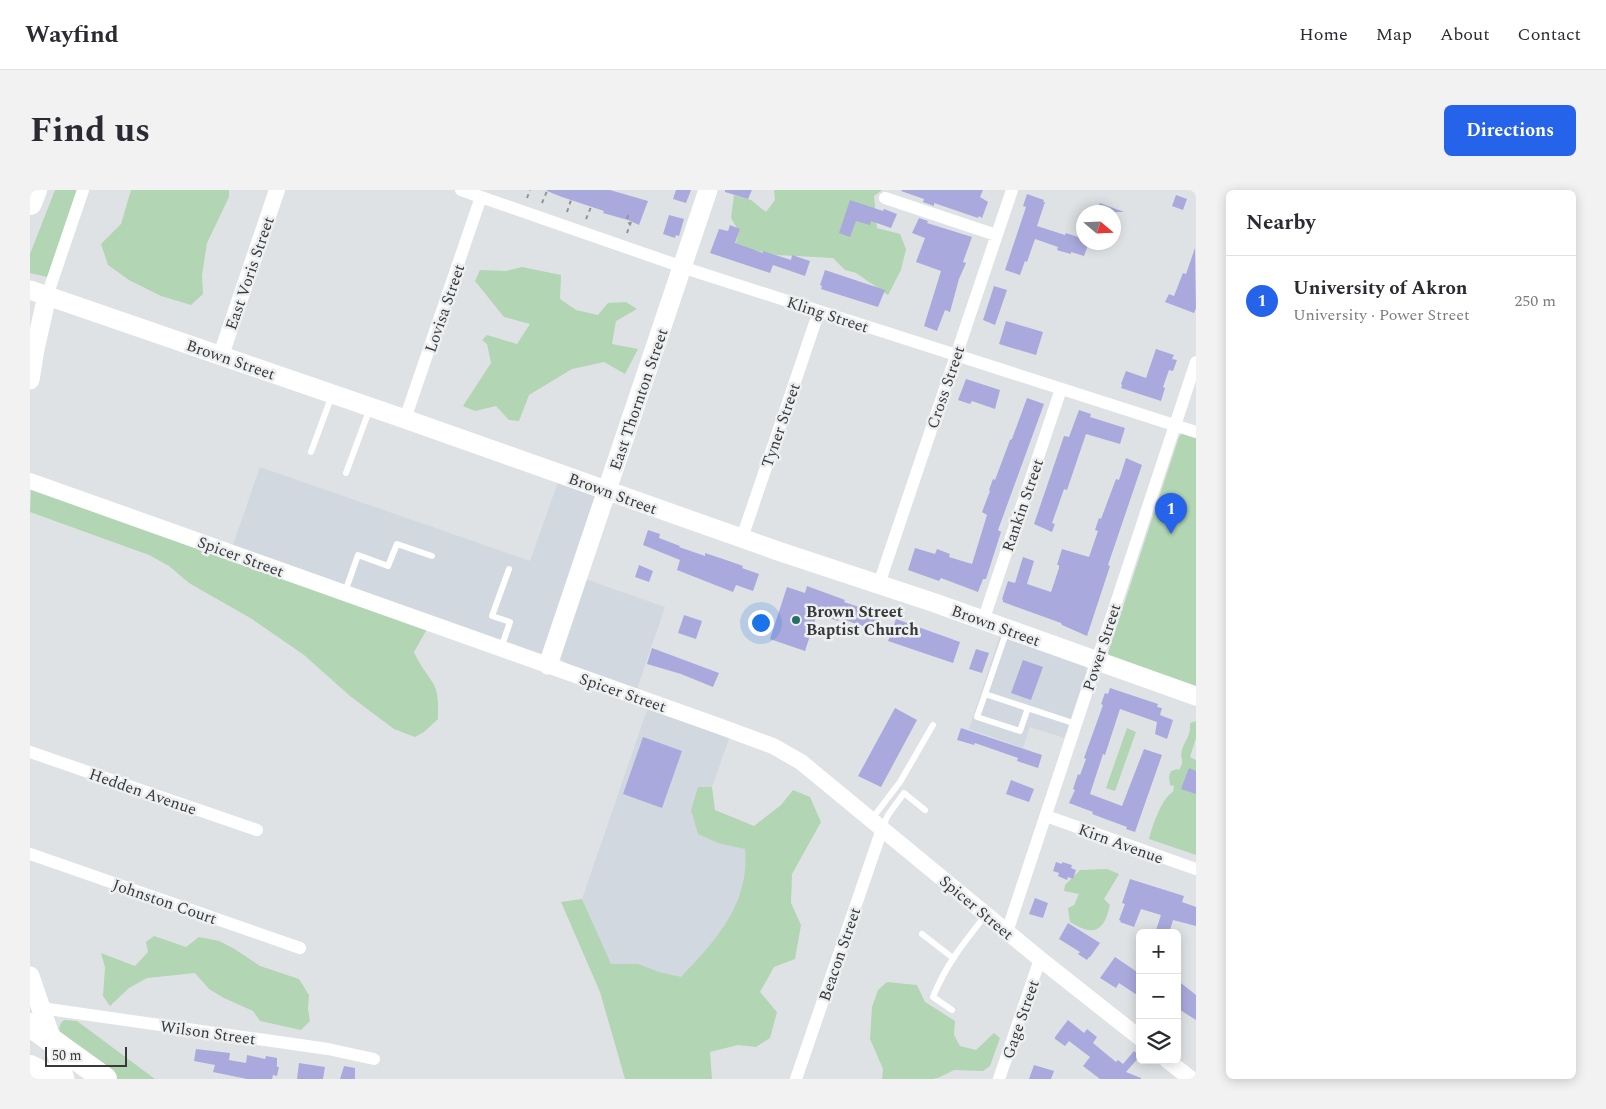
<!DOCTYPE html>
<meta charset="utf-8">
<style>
body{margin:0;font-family:Spectral,serif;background:#f2f2f3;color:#2b2b33}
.controls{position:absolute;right:15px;bottom:15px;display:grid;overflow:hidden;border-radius:8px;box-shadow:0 2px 12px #0003}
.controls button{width:45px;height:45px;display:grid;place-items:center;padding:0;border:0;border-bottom:1px solid #e1e1e2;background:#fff;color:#2b2b33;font:25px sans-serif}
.compass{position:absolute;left:1046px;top:15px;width:45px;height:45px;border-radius:50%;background:#fff;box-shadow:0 2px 12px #0003;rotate:109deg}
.scale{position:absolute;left:15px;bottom:12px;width:82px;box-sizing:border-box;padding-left:5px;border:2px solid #38393a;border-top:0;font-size:14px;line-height:18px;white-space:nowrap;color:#38393a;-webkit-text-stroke:4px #edeff1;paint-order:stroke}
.you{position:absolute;left:730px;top:432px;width:18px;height:18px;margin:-12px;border:4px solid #fff;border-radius:50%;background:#1a73e8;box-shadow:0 0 0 8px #1a73e833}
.badge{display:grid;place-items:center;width:32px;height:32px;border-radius:50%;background:#2563eb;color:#fff;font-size:16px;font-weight:700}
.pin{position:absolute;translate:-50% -41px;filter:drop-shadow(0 1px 2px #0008)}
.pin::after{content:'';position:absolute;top:26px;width:18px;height:15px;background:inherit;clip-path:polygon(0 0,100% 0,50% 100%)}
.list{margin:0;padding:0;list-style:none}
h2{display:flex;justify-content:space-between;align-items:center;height:65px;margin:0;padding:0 20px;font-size:21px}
h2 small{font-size:16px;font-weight:400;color:#7c7c81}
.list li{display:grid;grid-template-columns:32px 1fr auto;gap:15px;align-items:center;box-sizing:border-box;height:90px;padding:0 20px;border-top:1px solid #e1e1e2}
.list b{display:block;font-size:19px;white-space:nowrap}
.list p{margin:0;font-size:16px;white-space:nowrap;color:#7c7c81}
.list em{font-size:16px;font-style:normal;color:#7c7c81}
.icon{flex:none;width:28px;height:28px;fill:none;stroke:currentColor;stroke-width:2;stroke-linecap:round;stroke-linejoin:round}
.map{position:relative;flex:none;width:1166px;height:889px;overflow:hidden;border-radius:8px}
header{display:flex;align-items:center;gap:30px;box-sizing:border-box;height:70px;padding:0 25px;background:#fff;border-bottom:1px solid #e1e1e2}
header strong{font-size:24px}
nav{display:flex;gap:28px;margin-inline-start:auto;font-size:18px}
.intro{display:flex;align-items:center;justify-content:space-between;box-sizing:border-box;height:120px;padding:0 30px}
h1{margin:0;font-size:35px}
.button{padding:12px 22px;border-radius:8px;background:#2563eb;color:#fff;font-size:18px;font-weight:700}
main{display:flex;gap:30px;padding:0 30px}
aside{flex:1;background:#fff;border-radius:8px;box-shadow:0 2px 12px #0003}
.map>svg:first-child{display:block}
</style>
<header>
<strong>Wayfind</strong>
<nav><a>Home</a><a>Map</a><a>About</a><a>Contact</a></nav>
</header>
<div class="intro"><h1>Find us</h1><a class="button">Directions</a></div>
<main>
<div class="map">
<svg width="1166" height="889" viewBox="0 0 1166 889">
<rect width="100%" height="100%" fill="#dfe2e4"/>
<path fill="#d1d8e0" d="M230,277L500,371L528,292L563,304L567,307L512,464L203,355Z
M555,389L635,417L607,499L536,473L530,468Z
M970,445L1056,476V483L1034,548L1000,537L993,558L939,539Z
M618,517L700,546L669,634L737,658L684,813L583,780L552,709Z"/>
<path fill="#b2d5b3" d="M25,0H47L19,83L17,87L0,83V64Z
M101,0H199V7L177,53L172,85L173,104L161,115L131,106L99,90L78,75L71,54L91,34Z
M744,0H852L844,6L847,38L870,44L876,59L871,80L858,105L826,83L815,80L803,68L747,65L705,56L709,42L701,28L704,5L721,10L736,22L745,10Z
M492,77L531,85L530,109L546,120L568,125L578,113L596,112L607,119L586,131L582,154L608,159L595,184L574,172L542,179L499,205L489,231L479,230L466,216L445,221L433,216L461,173L457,154L452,150L457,145L487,154L500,134L474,127L445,91L450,80L476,81Z
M1153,242L1166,246V497L1079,466L1078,463L1149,247Z
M1,299L397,439L384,462C389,474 396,482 403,493C409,503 408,517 408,529L394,542L385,547L364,539L320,506L274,465L222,429L159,393L139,376L119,365L0,322Z
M1166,531V548L1160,567L1166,570V665L1119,649C1122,637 1132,607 1143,602L1144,596L1140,595L1139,586L1141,581L1147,579L1149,580C1156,569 1149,570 1152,560C1155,549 1161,547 1160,533Z
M1097,538L1106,542L1085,601L1076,598Z
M668,597H682L685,620L724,636L751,615L763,600L780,607L791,632L762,684L761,713L771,735L765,769L744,777L730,802L747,822L740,848L726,857L708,855L680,862L682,889H595L570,802L531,712L552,709L581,774H608L629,782L651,787C686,750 720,714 715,659L688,653L668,644L661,620Z
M1077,679L1089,684L1074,709L1080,715C1074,743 1063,746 1040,732L1038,718L1044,715L1049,704L1034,701L1035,695L1050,680Z
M124,746L156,757L169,747L189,751L203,758L230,776L269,789L279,805L278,819L280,831L271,840L230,831L223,821L194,808L179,799L165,783L117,788L99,798L80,816L73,806L75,777L71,763L105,776L118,762L116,752Z
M857,792L887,795L895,812L925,831L924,845L930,856L946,860L964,843L970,848L960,876L953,881L924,880L908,888L902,889H852L853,879L840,849L842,817L848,800Z
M34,830L47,831L125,889H86L33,852L29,838L31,833Z"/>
<path fill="#a9a9dd" d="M517,0H580L618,11L609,35L598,30L573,23L574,21L532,7L517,1Z
M646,0H661L656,13L643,9Z
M695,0H722L718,9L695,2Z
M872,0H953L950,7L958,12L952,28L949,26L948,28L904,13V16L893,12L894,9L871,1Z
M997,4L1014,10L1013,12H1015L1007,36L1035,45L1036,43L1054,49V52H1059L1054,66L1041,62V64L1030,61L1027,60L1028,57L1005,49L997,72L995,71L990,85L975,80L996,17L993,16Z
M1146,5L1157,9L1153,20L1142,16Z
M820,10L853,21L854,19L867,24L861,38L841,31L840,35L826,31L820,47L809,43Z
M1070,13L1094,22H1066Z
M639,25L654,29L649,46L646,45L645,48L633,44Z
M889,28L898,31L897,33L942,47L933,72L936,73L929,89L920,122L915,120L907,141L894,136L911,81L886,72L895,48L882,43Z
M700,35L710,39L705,53L733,63V61L761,70L762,65L780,71L775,86L743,75L740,83L680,63L689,39L698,41Z
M1165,58L1166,118L1164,123L1135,112L1139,104L1144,106L1153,83L1156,84Z
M795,80L855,100L848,117L791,99L792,96L790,95Z
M964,96L977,100L965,135L953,130Z
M976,131L1013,142L1006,165L969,154Z
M1126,159L1144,165L1142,169L1147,170L1143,181L1139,180L1133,197L1135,198L1131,211L1091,198L1092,195L1091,194L1096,181L1116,188Z
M936,189L970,200L965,219L942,211L940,214L928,210Z
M997,208L1014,214L968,340L971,342L956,389H953L948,402L911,388L909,391L878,380L885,358L905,364L907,359L920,364L919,367L942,374L957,325L952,322L960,301L959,300L963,289L965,290L980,250L982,249Z
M1049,220L1061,224L1060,227L1095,238L1090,254L1056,244L1037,300L1034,299L1033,302L1022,333L1025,334L1022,342L1004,334L1034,246L1039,247Z
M1096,268L1112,275L1078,375L1080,376L1057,446L1032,435L1031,433L973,412V410L972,409L978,391L985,393L993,367L1004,371L997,394L1021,402L1029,378V375H1027L1032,359L1059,367L1068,341L1065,340L1069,328L1071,329L1086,289L1089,290Z
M618,340L630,344L629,348L650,356L649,357L675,366V363L699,371L713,376L712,378L729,384L723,401L706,395L703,402L647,380L650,370L613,355Z
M609,375L623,381L619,392L605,387Z
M777,396L815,410L814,412L850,424L844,440L809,428L808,431L787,424L775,461L740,449L757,397L775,403Z
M654,425L672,431L666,449L648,443Z
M866,429L930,452L923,473L858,451Z
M622,458L689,483L683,497L651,484L617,474Z
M946,459L959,463L952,483L939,479Z
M993,470L1013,477L1001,510L981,503Z
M1080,498L1128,514L1127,517L1132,518L1130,525L1143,530L1137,549L1125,544L1127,532L1090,519L1075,565L1073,564L1060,604L1092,616L1114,559L1132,565L1105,642L1096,639L1097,637L1062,624L1063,622L1039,613L1045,600L1043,599L1048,584L1050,585L1056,569L1054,568L1073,515L1071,514L1075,503L1078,504Z
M865,518L887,530L851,597L828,586Z
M931,538L1012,565L1008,578L987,571L988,568L945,553L944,555L927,550Z
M613,547L652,561L632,618L593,604Z
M1159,578L1166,581V604L1151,599Z
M981,590L1004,599L999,612L976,604Z
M1026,672L1032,674V672L1042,675L1041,678L1046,680L1043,689L1038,687L1037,690L1028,686L1029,683L1023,681Z
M1100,689L1154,706L1152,712L1166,717V736L1143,730L1139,743H1125L1131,725L1111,719L1104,737L1090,732L1091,731L1089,730L1095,714L1092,713Z
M1005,708L1018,713L1013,728L999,724Z
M1038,733L1070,753L1060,767H1059L1057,770L1048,764L1050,762L1029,749Z
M1085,767L1110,784V807L1089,793L1086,798L1070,788Z
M1147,790L1166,805V830L1147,818Z
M1038,830L1054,843L1057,839L1067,847L1063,853L1086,872L1088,870L1093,874L1104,861L1110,866L1096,882L1111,888V889H1070L1053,876L1060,867L1039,851L1035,856L1025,849V847Z
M166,859L200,863L199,870L216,873L217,865L235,869L236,866L247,868V877H249L247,886L243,885L242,889H217L183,882L185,875L164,871Z
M269,873L295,877L293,889H267Z
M1004,875L1024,881L1021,889H999Z
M314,876L325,878V889H310Z"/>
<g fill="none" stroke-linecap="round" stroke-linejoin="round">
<path stroke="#919394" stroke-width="2" stroke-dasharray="4 4" stroke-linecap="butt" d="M497,8L500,0
M512,13L517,1
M537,22L541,10
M598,25L597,31L600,34
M556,29L561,17
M597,43L601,32"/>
<path stroke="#fff" stroke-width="6" d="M281,262L302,205
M316,283L340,218
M315,402L328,365L358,376L367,354L402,366
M977,440L955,504L1046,534
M471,458L480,432L462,426L479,379
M955,504L947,527L990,541L998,518
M841,630L870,592L903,535
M852,638L858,625L874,603L895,620
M892,744L923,768
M922,820L903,807C915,776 935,751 955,726"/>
<path stroke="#fff" stroke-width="12" d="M431,0L664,81L1166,242
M855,8L966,45
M17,106L53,0
M375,229L451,7
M712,348L789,121
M849,394L982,0
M953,431L1031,199
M0,562L227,640
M1016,626L1166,679
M0,664L270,758
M977,742L1166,172
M11,818L298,859L344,869
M766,889L852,639
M969,889L1010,769"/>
<path stroke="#fff" stroke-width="16" d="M191,165L247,0
M0,291L686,535L743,556L771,572L1010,769L1110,848
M1137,870L1161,889"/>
<path stroke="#fff" stroke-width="19" d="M0,100L375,229L748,361L905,413L1166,506
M0,190L5,159L17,106
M518,475L678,0
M0,786L35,889"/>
<path stroke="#fff" stroke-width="24" d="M0,13L5,0
M0,835L75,889
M0,877L24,889"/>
</g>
<circle fill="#256f69" stroke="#edeff1" stroke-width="2" cx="766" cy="430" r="5"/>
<g text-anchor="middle" stroke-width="5" stroke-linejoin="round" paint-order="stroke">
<g font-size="16" fill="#38393a" stroke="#edeff1">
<text transform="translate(219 83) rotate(-71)" y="6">East Voris Street</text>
<text transform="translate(414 118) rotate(-71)" y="6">Lovisa Street</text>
<text transform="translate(798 124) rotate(18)" y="6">Kling Street</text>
<text transform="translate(201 169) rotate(19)" y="6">Brown Street</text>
<text transform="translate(915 197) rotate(-71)" y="6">Cross Street</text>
<text transform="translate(608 209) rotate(-71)" y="6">East Thornton Street</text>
<text transform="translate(750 235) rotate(-71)" y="6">Tyner Street</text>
<text transform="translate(583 303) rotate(20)" y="6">Brown Street</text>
<text transform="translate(992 315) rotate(-71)" y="6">Rankin Street</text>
<text transform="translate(211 366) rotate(20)" y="6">Spicer Street</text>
<text transform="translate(966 435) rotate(20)" y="6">Brown Street</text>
<text transform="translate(1071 457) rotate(-72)" y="6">Power Street</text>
<text transform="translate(593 502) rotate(19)" y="6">Spicer Street</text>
<text transform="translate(113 601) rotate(19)" y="6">Hedden Avenue</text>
<text transform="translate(1091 653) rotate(20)" y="6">Kirn Avenue</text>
<text transform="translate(135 711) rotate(19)" y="6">Johnston Court</text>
<text transform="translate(947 717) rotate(40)" y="6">Spicer Street</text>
<text transform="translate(809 764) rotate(-71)" y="6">Beacon Street</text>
<text transform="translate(990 829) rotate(-71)" y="6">Gage Street</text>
<text transform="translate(178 842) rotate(8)" y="6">Wilson Street</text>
</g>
<g font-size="16" font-weight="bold" fill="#38393a" stroke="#edeff1" text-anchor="start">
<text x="776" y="427">Brown Street<tspan x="776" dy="18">Baptist Church</tspan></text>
</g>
</g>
</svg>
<div class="controls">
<button>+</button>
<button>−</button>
<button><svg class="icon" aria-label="layers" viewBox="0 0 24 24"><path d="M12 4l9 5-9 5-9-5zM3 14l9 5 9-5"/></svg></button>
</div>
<svg class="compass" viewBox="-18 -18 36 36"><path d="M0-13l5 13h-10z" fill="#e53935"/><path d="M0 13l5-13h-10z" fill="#7c7c81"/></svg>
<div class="scale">50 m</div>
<div class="you"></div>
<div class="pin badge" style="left:1141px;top:344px">1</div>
</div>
<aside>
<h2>Nearby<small></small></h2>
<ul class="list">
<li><span class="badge">1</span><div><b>University of Akron</b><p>University · Power Street</p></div><em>250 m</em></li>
</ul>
</aside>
</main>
